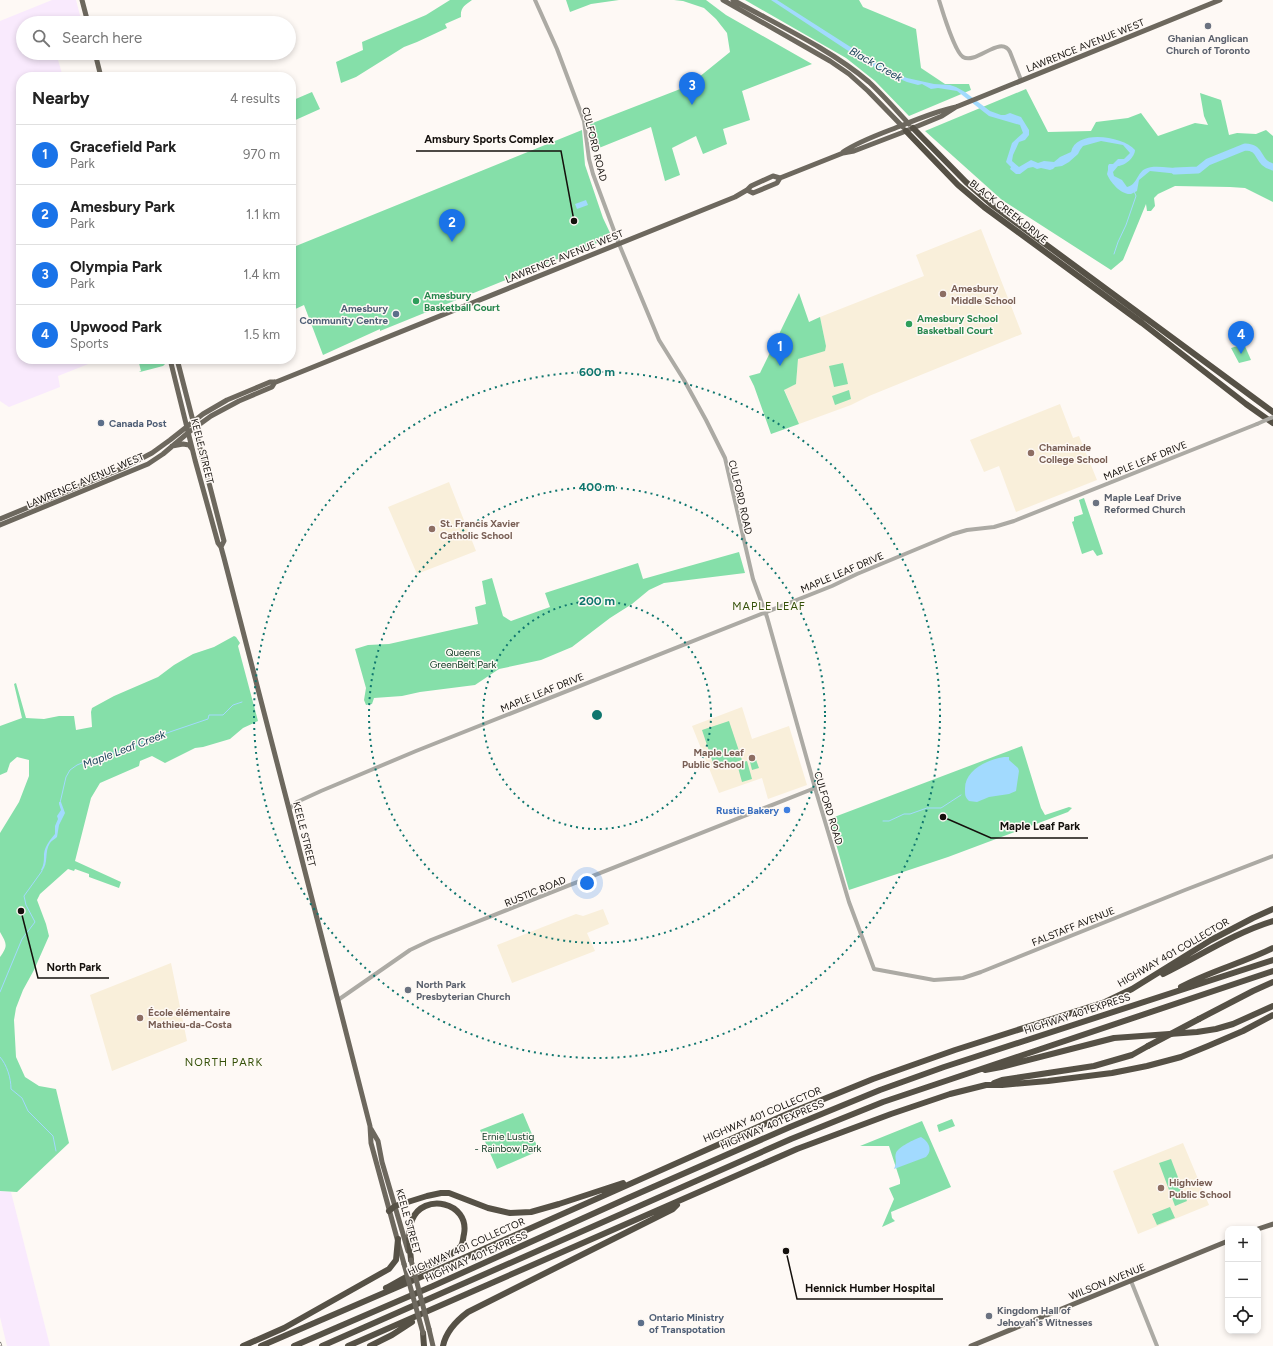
<!DOCTYPE html>
<meta charset="utf-8">
<style>
body{margin:0;font-family:Figtree,sans-serif;background:#f6f6f6;color:#222}
.controls{position:absolute;right:12px;bottom:12px;display:grid;overflow:hidden;border-radius:8px;box-shadow:0 2px 6px #0003}
.controls button{width:36px;height:36px;display:grid;place-items:center;padding:0;border:0;border-bottom:1px solid #e0e0e0;background:#fff;color:#222;font:20px sans-serif}
.you{position:absolute;left:587px;top:883px;width:14px;height:14px;margin:-10px;border:3px solid #fff;border-radius:50%;background:#1a73e8;box-shadow:0 0 0 6px #1a73e833}
.badge{display:grid;place-items:center;width:26px;height:26px;border-radius:50%;background:#1a73e8;color:#fff;font-size:13px;font-weight:700}
.pin{position:absolute;translate:-50% -33px;filter:drop-shadow(0 1px 2px #0008)}
.pin::after{content:'';position:absolute;top:21px;width:14px;height:12px;background:inherit;clip-path:polygon(0 0,100% 0,50% 100%)}
.list{margin:0;padding:0;list-style:none}
h2{display:flex;justify-content:space-between;align-items:center;height:52px;margin:0;padding:0 16px;font-size:17px}
h2 small{font-size:13px;font-weight:400;color:#767676}
.list li{display:grid;grid-template-columns:26px 1fr auto;gap:12px;align-items:center;box-sizing:border-box;height:60px;padding:0 16px;border-top:1px solid #e0e0e0}
.list b{display:block;font-size:15px;white-space:nowrap}
.list p{margin:0;font-size:13px;white-space:nowrap;color:#767676}
.list em{font-size:13px;font-style:normal;color:#767676}
.icon{flex:none;width:22px;height:22px;fill:none;stroke:currentColor;stroke-width:2;stroke-linecap:round;stroke-linejoin:round}
.map{position:relative;flex:none;width:1273px;height:1346px;overflow:hidden}
.search{position:absolute;background:#fff;box-shadow:0 2px 6px #0003;left:16px;top:16px;width:280px;height:44px;display:flex;align-items:center;gap:10px;box-sizing:border-box;padding:0 14px;border-radius:22px;color:#767676;font-size:15px}
.panel{position:absolute;background:#fff;box-shadow:0 2px 6px #0003;left:16px;top:72px;width:280px;height:292px;border-radius:16px}
.map>svg:first-child{display:block}
</style>
<div class="map">
<svg width="1273" height="1346" viewBox="0 0 1273 1346">
<rect width="100%" height="100%" fill="#fef9f5"/>
<path fill="#f9eafd" d="M52,0H76L82,23H23V53H56L63,77H21V359H101L58,376L60,387L9,407L0,401V21Z
M0,1191L11,1192L50,1346H7L0,1317Z"/>
<path fill="#f9efda" d="M981,229L1022,334L869,396L851,405L799,424L784,389L796,384L798,359L826,346L820,317L924,276L916,255Z
M1060,404L1073,438L1079,436L1097,480L1016,512L999,466L984,472L970,440Z
M449,482L476,551L417,574L388,507Z
M742,707L752,739L789,726L807,785L768,799L762,778L719,793L692,726Z
M603,909L609,924L587,933L595,951L512,983L497,945L576,914L583,916Z
M171,963L187,1041L112,1071L90,995Z
M1183,1143L1209,1205L1138,1234L1113,1171Z"/>
<path fill="#85dfa9" d="M450,0H472C465,5 460,8 461,17L445,24L447,28L417,42L404,47L356,77L341,83L336,62L363,50L362,42L426,15Z
M566,0H619L591,4L570,12Z
M674,0H706L726,15L812,64L742,91L750,120L723,129L727,144L703,154L696,136L672,148L680,175L665,181L651,127L594,150L590,124L688,86L730,52L727,33L716,19L704,8L683,1Z
M745,0H859L863,7L916,29L921,68L945,84H969L971,90L909,116L875,81L846,58Z
M1026,89L1048,132L1091,131L1096,122L1128,118L1141,113L1158,136L1195,123L1208,125L1204,116L1200,93L1221,100L1229,135L1237,133L1256,134L1266,130L1273,136V202L1245,188L1230,187L1175,186L1158,194L1154,198L1155,206L1151,211H1147L1146,204L1123,260L1111,270L1002,200L925,131Z
M312,92L320,109L291,122V101Z
M582,130L585,165L603,218L612,237L380,331V329L323,355L304,305L291,311V248Z
M799,293L809,322L820,317L826,346L825,351L798,359L796,384L784,390L799,424L771,434L754,386L749,376L760,373Z
M1244,344L1251,360L1239,363L1231,348Z
M138,359H165L166,363L163,366L140,372H139L141,371Z
M843,363L848,384L834,387L829,366Z
M849,390L851,399L835,405L832,396Z
M1084,498L1103,554L1097,556L1093,550L1082,554L1072,522L1074,521V517L1083,514L1079,500Z
M739,552L745,573L664,583L649,590L632,604L610,618L572,647L541,660L499,669L475,685L420,692L402,696L374,698L372,704L366,705L364,700L366,688L355,649L368,645L389,644L478,624L475,607L486,604L482,581L492,578L503,616L511,621L550,607L545,593L638,563L643,579Z
M234,636L236,637L240,643L238,646L258,721L243,728L230,739L203,747L195,748L165,763L152,756L140,761L139,766L100,783L91,798L75,861L121,882L119,888L89,877V874L75,869L74,871L68,869L40,894L37,900L46,924L49,936L34,970L23,990L16,1008L14,1020L16,1057L25,1077L39,1086L56,1089L69,1143L17,1192L0,1191V957C8,946 7,944 0,932V833L19,802L29,776V760L17,757L10,763L7,772L0,775V726L22,718L14,684L16,683L26,718L44,719L59,716H74L76,730L92,727L91,712L92,708L114,696L158,677L174,665L193,654L214,647Z
M729,721L742,760L715,769L702,730Z
M1022,746L1041,808L1045,815L1069,807L1072,808L1068,812L948,857L849,890L829,819Z
M755,757L759,768L752,770L749,758Z
M747,761L752,779L742,782L737,764Z
M523,1113L537,1146L536,1152L497,1169L480,1130Z
M952,1119L955,1126L939,1132L937,1125Z
M922,1121L951,1187L891,1212L892,1218L895,1221L882,1227L894,1199L889,1188L900,1184V1180L889,1146H860Z
M1171,1159L1187,1201L1175,1206L1159,1163Z
M1170,1207L1175,1218L1157,1225L1152,1214Z"/>
<path fill="#a2dafe" d="M771,0H777L885,69L907,78L934,84L950,85L956,87L965,92L990,111L1001,115H1005L1010,113L1021,117L1029,130V135L1025,140L1019,142L1013,155L1012,161L1019,167L1031,160L1038,163L1044,161L1054,162L1060,157L1071,152C1076,129 1123,136 1135,150C1135,157 1125,166 1118,166L1113,172L1114,176L1122,180L1127,187C1137,185 1137,173 1145,169C1154,164 1172,169 1184,168V173L1179,174L1150,171L1139,180L1137,191C1135,192 1133,193 1131,194C1121,195 1110,182 1107,174L1108,170V166L1109,164H1113L1118,159H1124L1130,153L1123,145L1101,141L1083,146L1080,150L1078,154L1069,162L1062,166L1055,167L1053,169L1050,170L1041,168L1037,169L1033,167L1028,168L1020,174H1016L1010,169L1011,167L1006,162L1012,143L1023,133L1020,125L989,116L957,91L938,88L931,89L922,84L918,85L907,82L883,72L856,56Z
M586,200L588,205L577,209L575,204Z
M1004,757H1009V760L1018,768L1019,771L1016,791L1009,794L989,797L977,802L969,801C965,797 965,795 965,790C964,770 987,760 1004,757Z
M59,802H61L65,813L59,825L57,837C54,840 52,840 50,843C44,852 49,863 42,871L41,870C44,865 44,860 44,854C45,846 50,840 55,834V826L58,819L57,816L61,810L59,804Z
M921,1137C929,1142 933,1150 926,1157L894,1169C898,1160 894,1159 896,1153C898,1147 915,1139 921,1137Z"/>
<g fill="none" stroke-linecap="round" stroke-linejoin="round">
<path stroke="#a2dafe" stroke-width="1" d="M1114,254L1118,242L1126,225L1136,196L1134,191
M60,803L66,777L70,770L77,765L101,755L123,751L152,738L208,719L209,715H223L233,705L242,702
M883,821H889L904,814H910L927,808H941L961,795
M0,992L22,939L35,922L26,905L24,896L42,871
M0,1057C7,1065 11,1078 11,1089L22,1098L28,1111L53,1136L56,1151"/>
<path stroke="#a2dafe" stroke-width="7" d="M1175,171L1198,170L1208,162L1245,147C1263,147 1256,163 1273,167"/>
<path stroke="#acaaa4" stroke-width="4" d="M535,0L557,49L584,121L589,159L593,174L619,244L659,340L684,380L706,420L725,458L753,579L767,617L815,788L849,902L874,969L934,980L963,978L981,972L1185,890L1273,856
M939,0C942,10 955,52 963,57C976,65 1001,34 1010,52L1021,80
M289,809L297,802L321,791L416,751L832,586L857,574L953,534L967,530L994,527L1014,521L1257,424
M338,1000L410,950L431,940L815,788
M1131,1281L1157,1346"/>
<path stroke="#6d685e" stroke-width="5" d="M82,0L88,23
M723,0L830,61L849,74L868,91L903,127
M733,0C778,25 830,49 869,82C883,95 896,110 909,124
M95,53L101,77
M843,152C861,140 883,133 903,125C920,118 937,111 956,107L1220,0
M747,190L753,193L777,183L780,178
M170,359L195,460L218,543L221,547L224,558L289,809L370,1126L371,1143L404,1264
M177,359L224,541L221,547
M172,446L183,444L189,445L192,449
M0,519L123,468L152,453L170,440L203,414L227,400L270,382H276L735,197L747,190L751,186L773,176L780,178L843,153L854,151L901,133L942,116L956,107
M0,525L148,464L163,454L189,432L211,416L239,401L272,387L275,382
M371,1129L378,1141L382,1162L408,1251
M1258,1229L1273,1224
M429,1329L433,1346
M971,1346L1228,1241"/>
<path stroke="#565146" stroke-width="6" d="M913,128L966,182L991,204L1273,412
M906,131L958,185L984,207L1142,323L1246,404L1273,423
M1163,974C1200,956 1234,933 1273,921
M1181,987C1210,971 1243,963 1273,948
M1199,1019L1253,991L1273,982
M985,1070L1001,1067L1114,1038L1197,1032L1216,1029L1233,1024L1273,1006
M994,1083L1002,1080L1094,1066L1132,1055L1148,1046
M389,1211L395,1206L427,1196L441,1193H449L488,1208L510,1213L531,1212L559,1204L623,1183
M386,1288C399,1281 411,1274 424,1268C437,1261 451,1257 461,1246C463,1243 463,1238 464,1234C470,1202 423,1192 412,1220C407,1232 410,1248 411,1260
M423,1333L424,1346
M243,1346L284,1328L389,1269L396,1260L398,1239
M261,1346L430,1273L787,1114L873,1079L955,1050L1105,1002L1132,989L1211,940L1253,918L1273,909
M294,1346L433,1286L628,1198L790,1127L880,1090L944,1067L1273,960
M322,1346L791,1139L883,1102L1273,971
M348,1346L797,1149L891,1114L950,1094L986,1085H1002L1048,1081L1112,1073L1147,1066L1181,1057L1208,1046L1243,1031L1273,1015
M370,1346L392,1335L412,1322
M443,1346C446,1331 456,1321 468,1312L673,1209L677,1205"/>
<g stroke="#84807c" stroke-width="2.5">
<path id="rail" d="M0,1343L1,1346"/>
</g>
<use href="#rail" stroke="#fef9f5" stroke-width="1" stroke-dasharray="3" stroke-linecap="butt"/>
<path stroke="#acaaa4" stroke-width="4" d="M1257,424L1273,417"/>
<path stroke="#6d685e" stroke-width="5" d="M411,1260L429,1329
M404,1264L423,1333"/>
<path stroke="#565146" stroke-width="6" d="M1148,1046L1199,1019"/>
</g>
<g fill="none" stroke="#0f766e" stroke-width="2" stroke-dasharray="2 4">
<circle cx="597" cy="715" r="114"/>
<circle cx="597" cy="715" r="228"/>
<circle cx="597" cy="715" r="343"/>
</g>
<g fill="#6b7280" stroke="#fef9f5" stroke-width="1.5">
<circle cx="1208" cy="26" r="4"/>
<circle cx="1096" cy="503" r="4"/>
<circle cx="408" cy="990" r="4"/>
<circle cx="989" cy="1316" r="4"/>
</g>
<g fill="#8d6e63" stroke="#fef9f5" stroke-width="1.5">
<circle cx="943" cy="294" r="4"/>
<circle cx="1031" cy="453" r="4"/>
<circle cx="432" cy="529" r="4"/>
<circle cx="752" cy="758" r="4"/>
<circle cx="140" cy="1018" r="4"/>
<circle cx="1161" cy="1188" r="4"/>
</g>
<g fill="#2e9e5b" stroke="#fef9f5" stroke-width="1.5">
<circle cx="416" cy="301" r="4"/>
<circle cx="909" cy="324" r="4"/>
</g>
<g fill="#5c6f8a" stroke="#fef9f5" stroke-width="1.5">
<circle cx="396" cy="314" r="4"/>
<circle cx="101" cy="423" r="4"/>
<circle cx="641" cy="1323" r="4"/>
</g>
<circle fill="#3f7fe0" stroke="#fef9f5" stroke-width="1.5" cx="787" cy="810" r="4"/>
<g text-anchor="middle" stroke-width="3" stroke-linejoin="round" paint-order="stroke">
<g font-size="10" font-weight="bold" fill="#5b616d" stroke="#fef9f5" text-anchor="start">
<text x="1208" y="42" text-anchor="middle">Ghanian Anglican<tspan x="1208" dy="12">Church of Toronto</tspan></text>
<text x="1104" y="501">Maple Leaf Drive<tspan x="1104" dy="12">Reformed Church</tspan></text>
<text x="416" y="988">North Park<tspan x="416" dy="12">Presbyterian Church</tspan></text>
<text x="997" y="1314">Kingdom Hall of<tspan x="997" dy="12">Jehovah's Witnesses</tspan></text>
</g>
<g font-size="10" fill="#14100c" stroke="#fef9f5">
<text transform="translate(1085 45) rotate(-22)" y="4">LAWRENCE AVENUE WEST</text>
<text transform="translate(595 144) rotate(76)" y="4">CULFORD ROAD</text>
<text transform="translate(1009 211) rotate(38)" y="4">BLACK CREEK DRIVE</text>
<text transform="translate(564 256) rotate(-22)" y="4">LAWRENCE AVENUE WEST</text>
<text transform="translate(203 451) rotate(76)" y="4">KEELE STREET</text>
<text transform="translate(1145 460) rotate(-22)" y="4">MAPLE LEAF DRIVE</text>
<text transform="translate(85 480) rotate(-23)" y="4">LAWRENCE AVENUE WEST</text>
<text transform="translate(741 497) rotate(77)" y="4">CULFORD ROAD</text>
<text transform="translate(842 572) rotate(-23)" y="4">MAPLE LEAF DRIVE</text>
<text transform="translate(542 692) rotate(-22)" y="4">MAPLE LEAF DRIVE</text>
<text transform="translate(829 808) rotate(73)" y="4">CULFORD ROAD</text>
<text transform="translate(305 834) rotate(76)" y="4">KEELE STREET</text>
<text transform="translate(535 891) rotate(-22)" y="4">RUSTIC ROAD</text>
<text transform="translate(1073 926) rotate(-22)" y="4">FALSTAFF AVENUE</text>
<text transform="translate(1173 952) rotate(-30)" y="4">HIGHWAY 401 COLLECTOR</text>
<text transform="translate(1077 1013) rotate(-18)" y="4">HIGHWAY 401 EXPRESS</text>
<text transform="translate(762 1114) rotate(-23)" y="4">HIGHWAY 401 COLLECTOR</text>
<text transform="translate(772 1124) rotate(-23)" y="4">HIGHWAY 401 EXPRESS</text>
<text transform="translate(409 1221) rotate(74)" y="4">KEELE STREET</text>
<text transform="translate(466 1246) rotate(-24)" y="4">HIGHWAY 401 COLLECTOR</text>
<text transform="translate(476 1256) rotate(-24)" y="4">HIGHWAY 401 EXPRESS</text>
<text transform="translate(1107 1281) rotate(-22)" y="4">WILSON AVENUE</text>
</g>
<g font-size="10" font-weight="bold" fill="#785e54" stroke="#fef9f5" text-anchor="start">
<text x="951" y="292">Amesbury<tspan x="951" dy="12">Middle School</tspan></text>
<text x="1039" y="451">Chaminade<tspan x="1039" dy="12">College School</tspan></text>
<text x="440" y="527">St. Francis Xavier<tspan x="440" dy="12">Catholic School</tspan></text>
<text x="744" y="756" text-anchor="end">Maple Leaf<tspan x="744" dy="12">Public School</tspan></text>
<text x="148" y="1016">École élémentaire<tspan x="148" dy="12">Mathieu-da-Costa</tspan></text>
<text x="1169" y="1186">Highview<tspan x="1169" dy="12">Public School</tspan></text>
</g>
<g font-size="10" font-weight="bold" fill="#27864d" stroke="#fef9f5" text-anchor="start">
<text x="424" y="299">Amesbury<tspan x="424" dy="12">Basketball Court</tspan></text>
<text x="917" y="322">Amesbury School<tspan x="917" dy="12">Basketball Court</tspan></text>
</g>
<g font-size="10" font-weight="bold" fill="#4e5e75" stroke="#fef9f5" text-anchor="start">
<text x="388" y="312" text-anchor="end">Amesbury<tspan x="388" dy="12">Community Centre</tspan></text>
<text x="109" y="427">Canada Post</text>
<text x="649" y="1321">Ontario Ministry<tspan x="649" dy="12">of Transpotation</tspan></text>
</g>
<g font-size="10" fill="#0b3720" stroke="#fef9f5">
<text x="463" y="656">Queens<tspan x="463" dy="12">GreenBelt Park</tspan></text>
<text x="508" y="1140">Ernie Lustig<tspan x="508" dy="12">- Rainbow Park</tspan></text>
</g>
<g font-size="10" font-weight="bold" fill="#366cbe" stroke="#fef9f5" text-anchor="end">
<text x="779" y="814">Rustic Bakery</text>
</g>
<g font-size="11" font-style="italic" fill="#17425a" stroke="#fef9f5">
<text transform="translate(876 64) rotate(29)" y="4">Black Creek</text>
<text transform="translate(124 749) rotate(-21)" y="4">Maple Leaf Creek</text>
</g>
<g font-size="11" letter-spacing="1" fill="#345008" stroke="#fef9f5">
<text x="769" y="610">MAPLE LEAF</text>
<text x="224" y="1066">NORTH PARK</text>
</g>
</g>
<circle cx="597" cy="715" r="6" fill="#0f766e" stroke="#fef9f5" stroke-width="2"/>
<g font-size="12" text-anchor="middle" font-weight="bold" fill="#0f766e" stroke="#fef9f5" stroke-width="3" stroke-linejoin="round" paint-order="stroke">
<text x="597" y="376">600 m</text>
<text x="597" y="491">400 m</text>
<text x="597" y="605">200 m</text>
</g>
<path fill="none" stroke="#14100c" stroke-width="1.5" d="M574 221L561 151H416M943 817L991 838H1088M21 911L38 978H109M786 1251L797 1299H943"/>
<g fill="#14100c" stroke="#fef9f5" stroke-width="1.5">
<circle cx="574" cy="221" r="4"/>
<circle cx="943" cy="817" r="4"/>
<circle cx="21" cy="911" r="4"/>
<circle cx="786" cy="1251" r="4"/>
</g>
<g font-size="11" text-anchor="middle" font-weight="bold" fill="#14100c" stroke="#fef9f5" stroke-width="3" stroke-linejoin="round" paint-order="stroke">
<text x="489" y="143">Amsbury Sports Complex</text>
<text x="1040" y="830">Maple Leaf Park</text>
<text x="74" y="971">North Park</text>
<text x="870" y="1292">Hennick Humber Hospital</text>
</g>
</svg>
<div class="controls">
<button>+</button>
<button>−</button>
<button><svg class="icon" aria-label="locate" viewBox="0 0 24 24"><circle cx="12" cy="12" r="6"/><path d="M12 2v4M12 18v4M2 12h4M18 12h4"/></svg></button>
</div>
<div class="you"></div>
<div class="pin badge" style="left:780px;top:366px">1</div>
<div class="pin badge" style="left:452px;top:242px">2</div>
<div class="pin badge" style="left:692px;top:105px">3</div>
<div class="pin badge" style="left:1241px;top:354px">4</div>
<div class="search"><svg class="icon" aria-label="search" viewBox="0 0 24 24"><circle cx="10" cy="10" r="6"/><path d="M15 15l6 6"/></svg>Search here</div>
<section class="panel">
<h2>Nearby<small>4 results</small></h2>
<ul class="list">
<li><span class="badge">1</span><div><b>Gracefield Park</b><p>Park</p></div><em>970 m</em></li>
<li><span class="badge">2</span><div><b>Amesbury Park</b><p>Park</p></div><em>1.1 km</em></li>
<li><span class="badge">3</span><div><b>Olympia Park</b><p>Park</p></div><em>1.4 km</em></li>
<li><span class="badge">4</span><div><b>Upwood Park</b><p>Sports</p></div><em>1.5 km</em></li>
</ul>
</section>
</div>
